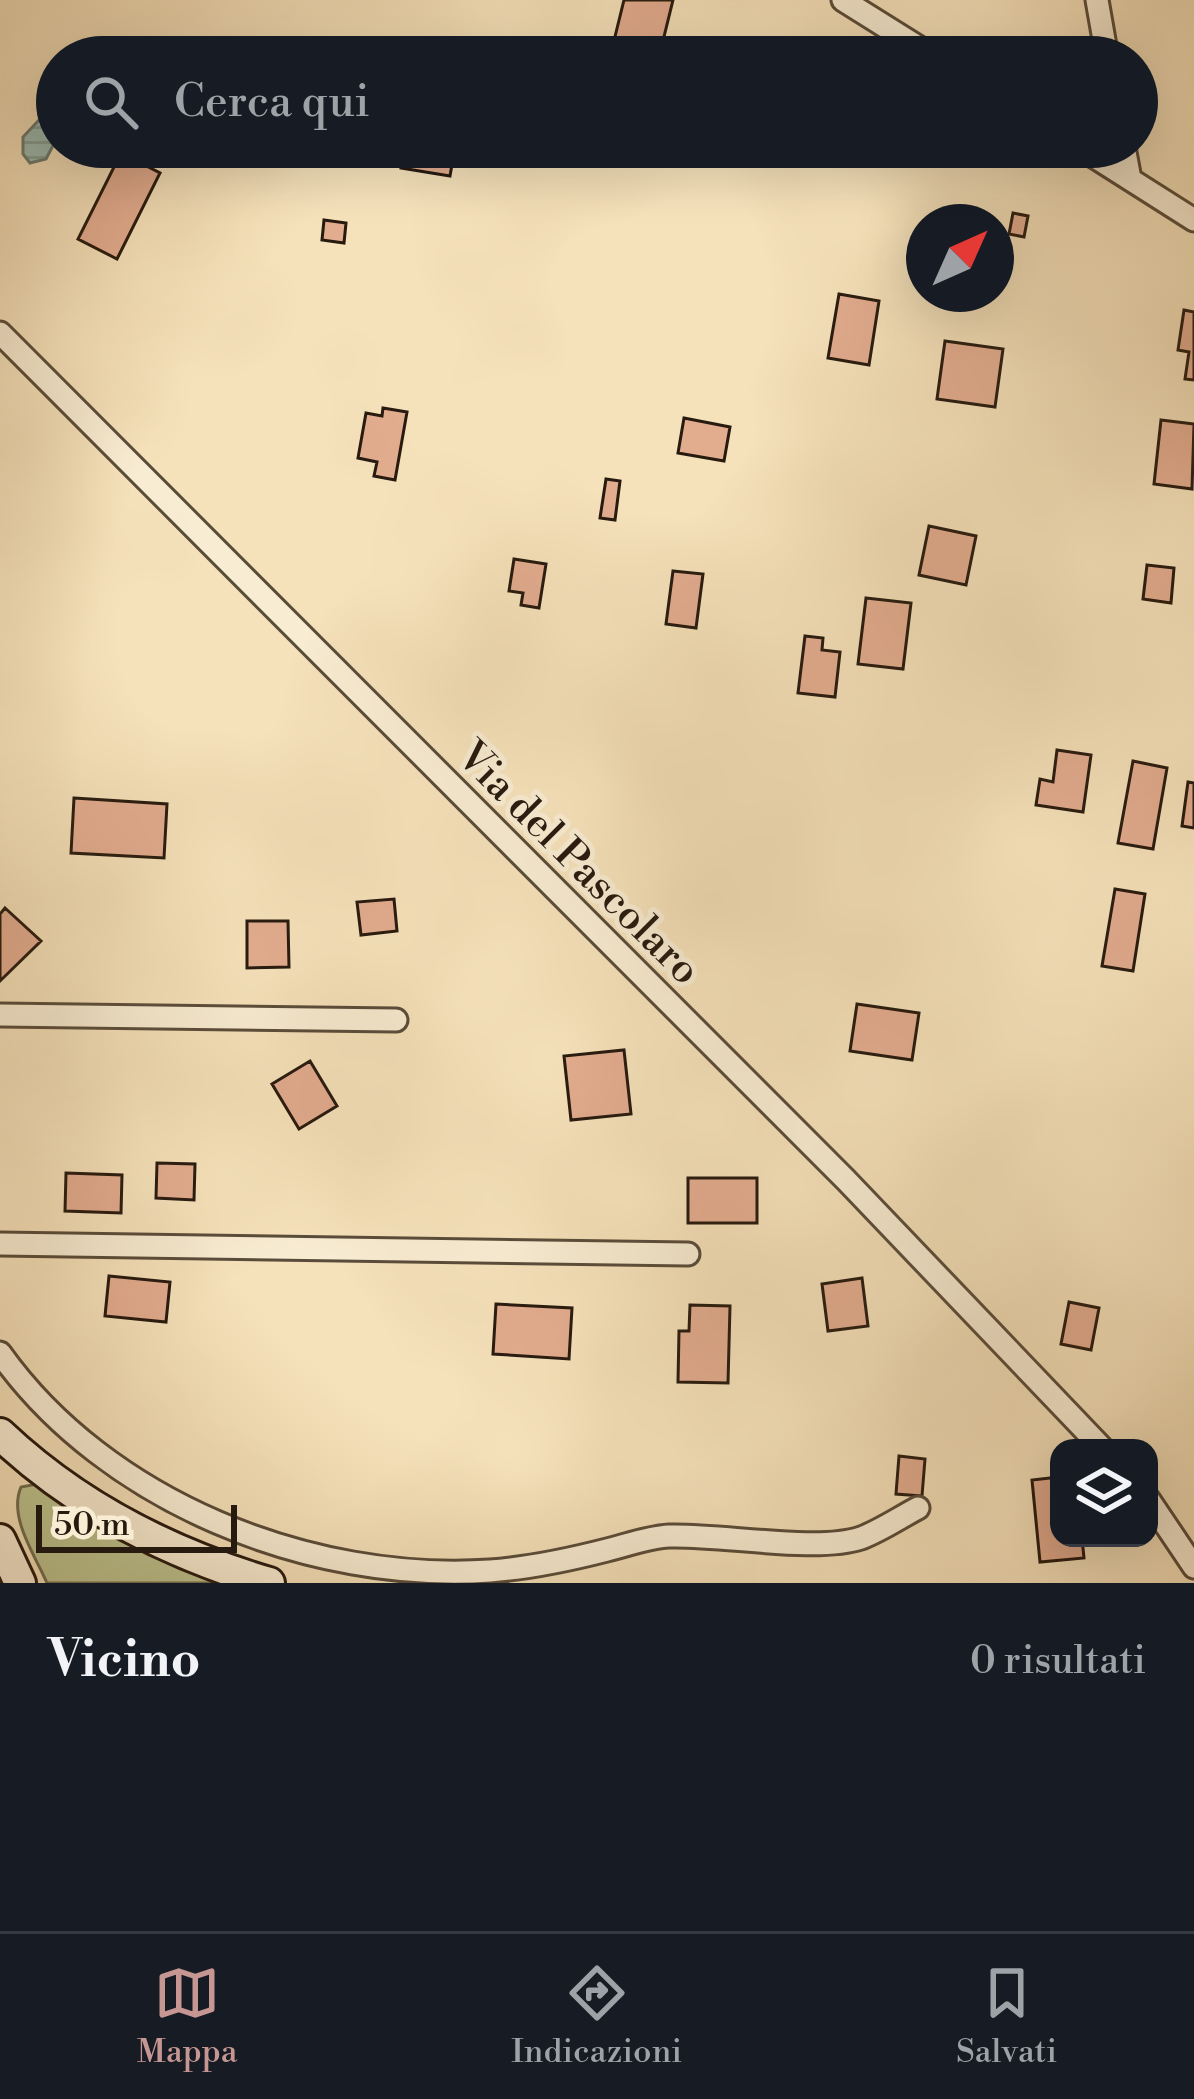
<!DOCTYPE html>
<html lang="it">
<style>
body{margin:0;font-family:"Libre Bodoni",serif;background:#242831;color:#f1f3f6}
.controls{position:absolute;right:36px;bottom:36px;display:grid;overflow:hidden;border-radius:24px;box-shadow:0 12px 48px #0002}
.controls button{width:108px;height:108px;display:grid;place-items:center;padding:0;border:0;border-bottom:3px solid #363941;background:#171b24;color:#f1f3f6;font:60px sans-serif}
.compass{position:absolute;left:906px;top:204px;width:108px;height:108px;border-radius:50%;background:#171b24;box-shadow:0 12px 48px #0002;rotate:45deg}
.scale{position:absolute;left:36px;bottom:30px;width:201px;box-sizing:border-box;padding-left:12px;border:6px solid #271a0f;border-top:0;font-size:33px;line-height:42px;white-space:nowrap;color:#271a0f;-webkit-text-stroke:9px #f8ecd2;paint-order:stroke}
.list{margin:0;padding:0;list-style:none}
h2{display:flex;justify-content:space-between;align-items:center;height:156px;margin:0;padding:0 48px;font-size:51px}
h2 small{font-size:39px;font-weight:400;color:#9ea1a6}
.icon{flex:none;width:66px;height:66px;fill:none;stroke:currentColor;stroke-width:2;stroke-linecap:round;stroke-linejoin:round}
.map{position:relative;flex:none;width:1194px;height:1583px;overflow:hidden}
.search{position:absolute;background:#171b24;box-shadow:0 12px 48px #0002;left:36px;right:36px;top:36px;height:132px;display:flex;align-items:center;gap:30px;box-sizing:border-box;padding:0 42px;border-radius:66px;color:#9ea1a6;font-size:45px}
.sheet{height:348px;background:#171b24}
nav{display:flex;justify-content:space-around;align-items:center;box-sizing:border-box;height:168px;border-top:3px solid #363941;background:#171b24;font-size:33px;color:#9ea1a6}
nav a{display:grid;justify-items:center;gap:6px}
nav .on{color:#c59692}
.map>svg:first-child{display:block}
</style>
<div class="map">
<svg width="1194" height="1583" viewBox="0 0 1194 1583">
<defs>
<pattern id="water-rules" width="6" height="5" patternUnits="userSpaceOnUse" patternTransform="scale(3)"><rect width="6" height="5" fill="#9cbdb3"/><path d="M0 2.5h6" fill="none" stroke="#86a299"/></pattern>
</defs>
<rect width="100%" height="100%" fill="#f5e1ba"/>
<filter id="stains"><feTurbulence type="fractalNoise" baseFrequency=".00167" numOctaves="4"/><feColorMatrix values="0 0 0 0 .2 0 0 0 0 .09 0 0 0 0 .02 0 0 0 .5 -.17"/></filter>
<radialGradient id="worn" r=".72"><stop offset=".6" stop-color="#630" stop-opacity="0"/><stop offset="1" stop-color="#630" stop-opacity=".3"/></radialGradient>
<path fill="#bcc390" stroke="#726e50" stroke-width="3" d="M37,1484L242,1583H47C35,1555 8,1517 21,1487Z"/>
<path fill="url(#water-rules)" stroke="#6d7c71" stroke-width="3" d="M54,104H57V138L46,159L30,163L23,154V137Z"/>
<path fill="#e2ac8f" stroke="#271a0f" stroke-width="3" d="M624,0H673L659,57H610Z
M405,147H455L450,176L401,168Z
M603,147H645L642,158Z
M121,153L160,173L117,259L78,239Z
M1013,213L1028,216L1024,237L1009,234Z
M324,220L346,223L344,243L322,240Z
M839,294L879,301L869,365L828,358Z
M1184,310L1194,312V380L1185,379L1189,352L1178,350Z
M945,341L1003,349L995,407L937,399Z
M383,408L407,412L395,480L374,476L377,462L358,458L366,413L382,416Z
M684,418L730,427L724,461L678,453Z
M1161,420L1194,424L1192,489L1154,484Z
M606,479L620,481L615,520L600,518Z
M929,526L976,536L966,585L919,575Z
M514,559L546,564L539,608L521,605L523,593L509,591Z
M1147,565L1174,568L1171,603L1143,599Z
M673,571L703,574L696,628L666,624Z
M866,598L911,603L903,669L858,664Z
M805,636L823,638L822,650L840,652L835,697L798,693Z
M1057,750L1091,755L1083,812L1036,805L1040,779L1053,782Z
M1133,761L1167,768L1153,849L1118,843Z
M1188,782L1194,783V828L1182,826Z
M74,798L167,804L164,858L71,853Z
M1115,889L1145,894L1133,971L1102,966Z
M394,899L397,931L361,935L357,902Z
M5,908L41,941L0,981V914Z
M247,921H288L289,967L247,968Z
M857,1004L919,1013L912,1060L850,1051Z
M624,1050L631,1114L571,1120L564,1056Z
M310,1061L337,1106L299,1129L272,1084Z
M157,1163L195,1164L194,1200L156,1198Z
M66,1173L122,1175L121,1213L65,1211Z
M688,1178H757V1223H688Z
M109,1276L170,1282L166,1322L105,1316Z
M862,1278L868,1326L828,1331L822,1284Z
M1069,1302L1099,1308L1091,1350L1061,1344Z
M496,1304L572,1308L569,1359L493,1354Z
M690,1305L730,1306L728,1383L678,1382L679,1331H689Z
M899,1456L925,1459L922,1496L896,1494Z
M1059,1477V1538H1082L1084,1558L1040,1562L1032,1480Z"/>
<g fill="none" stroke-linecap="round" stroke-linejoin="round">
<g stroke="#5a4c3a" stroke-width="27">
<path id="minor" d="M843,0L934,57
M1097,0L1107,57
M1079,147L1194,220
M1124,147L1130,179
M0,333L846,1180L1102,1448
M0,1015L396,1020
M0,1244L688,1254
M0,1353C106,1502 310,1583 490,1571C530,1568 568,1560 607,1550C627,1545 649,1537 669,1536C721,1534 816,1553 861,1538C880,1531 899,1518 918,1508
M1149,1500L1194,1567"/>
</g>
<g stroke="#271a0f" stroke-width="36">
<path id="secondary" d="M0,1434C77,1507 168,1553 269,1583
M0,1540L20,1583"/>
</g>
<use href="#minor" stroke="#f8ecd2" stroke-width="21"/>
<use href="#secondary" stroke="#f8ecd2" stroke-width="30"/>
</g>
<g text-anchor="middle" stroke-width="10" stroke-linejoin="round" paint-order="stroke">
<g font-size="42" fill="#271a0f" stroke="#f8ecd2">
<text transform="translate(580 862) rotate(45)" y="15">Via del Pascolaro</text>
</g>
</g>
<rect width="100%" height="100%" filter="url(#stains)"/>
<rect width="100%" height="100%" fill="url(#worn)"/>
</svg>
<div class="controls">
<button><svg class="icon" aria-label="layers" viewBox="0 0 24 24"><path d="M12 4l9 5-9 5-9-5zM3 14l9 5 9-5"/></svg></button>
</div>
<svg class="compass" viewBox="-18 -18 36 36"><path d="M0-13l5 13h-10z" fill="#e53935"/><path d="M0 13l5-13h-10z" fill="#9ea1a6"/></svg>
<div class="scale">50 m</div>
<div class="search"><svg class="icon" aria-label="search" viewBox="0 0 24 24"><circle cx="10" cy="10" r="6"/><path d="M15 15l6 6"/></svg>Cerca qui</div>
</div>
<section class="sheet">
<h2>Vicino<small>0 risultati</small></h2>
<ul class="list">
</ul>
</section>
<nav>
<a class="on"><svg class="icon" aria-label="map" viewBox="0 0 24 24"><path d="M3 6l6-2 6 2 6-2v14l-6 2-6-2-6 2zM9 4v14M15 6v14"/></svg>Mappa</a>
<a><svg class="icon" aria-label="directions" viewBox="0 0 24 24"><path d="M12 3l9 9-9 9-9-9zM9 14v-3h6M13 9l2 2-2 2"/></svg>Indicazioni</a>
<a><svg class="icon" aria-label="saved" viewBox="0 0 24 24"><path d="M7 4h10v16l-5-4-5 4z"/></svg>Salvati</a>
</nav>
